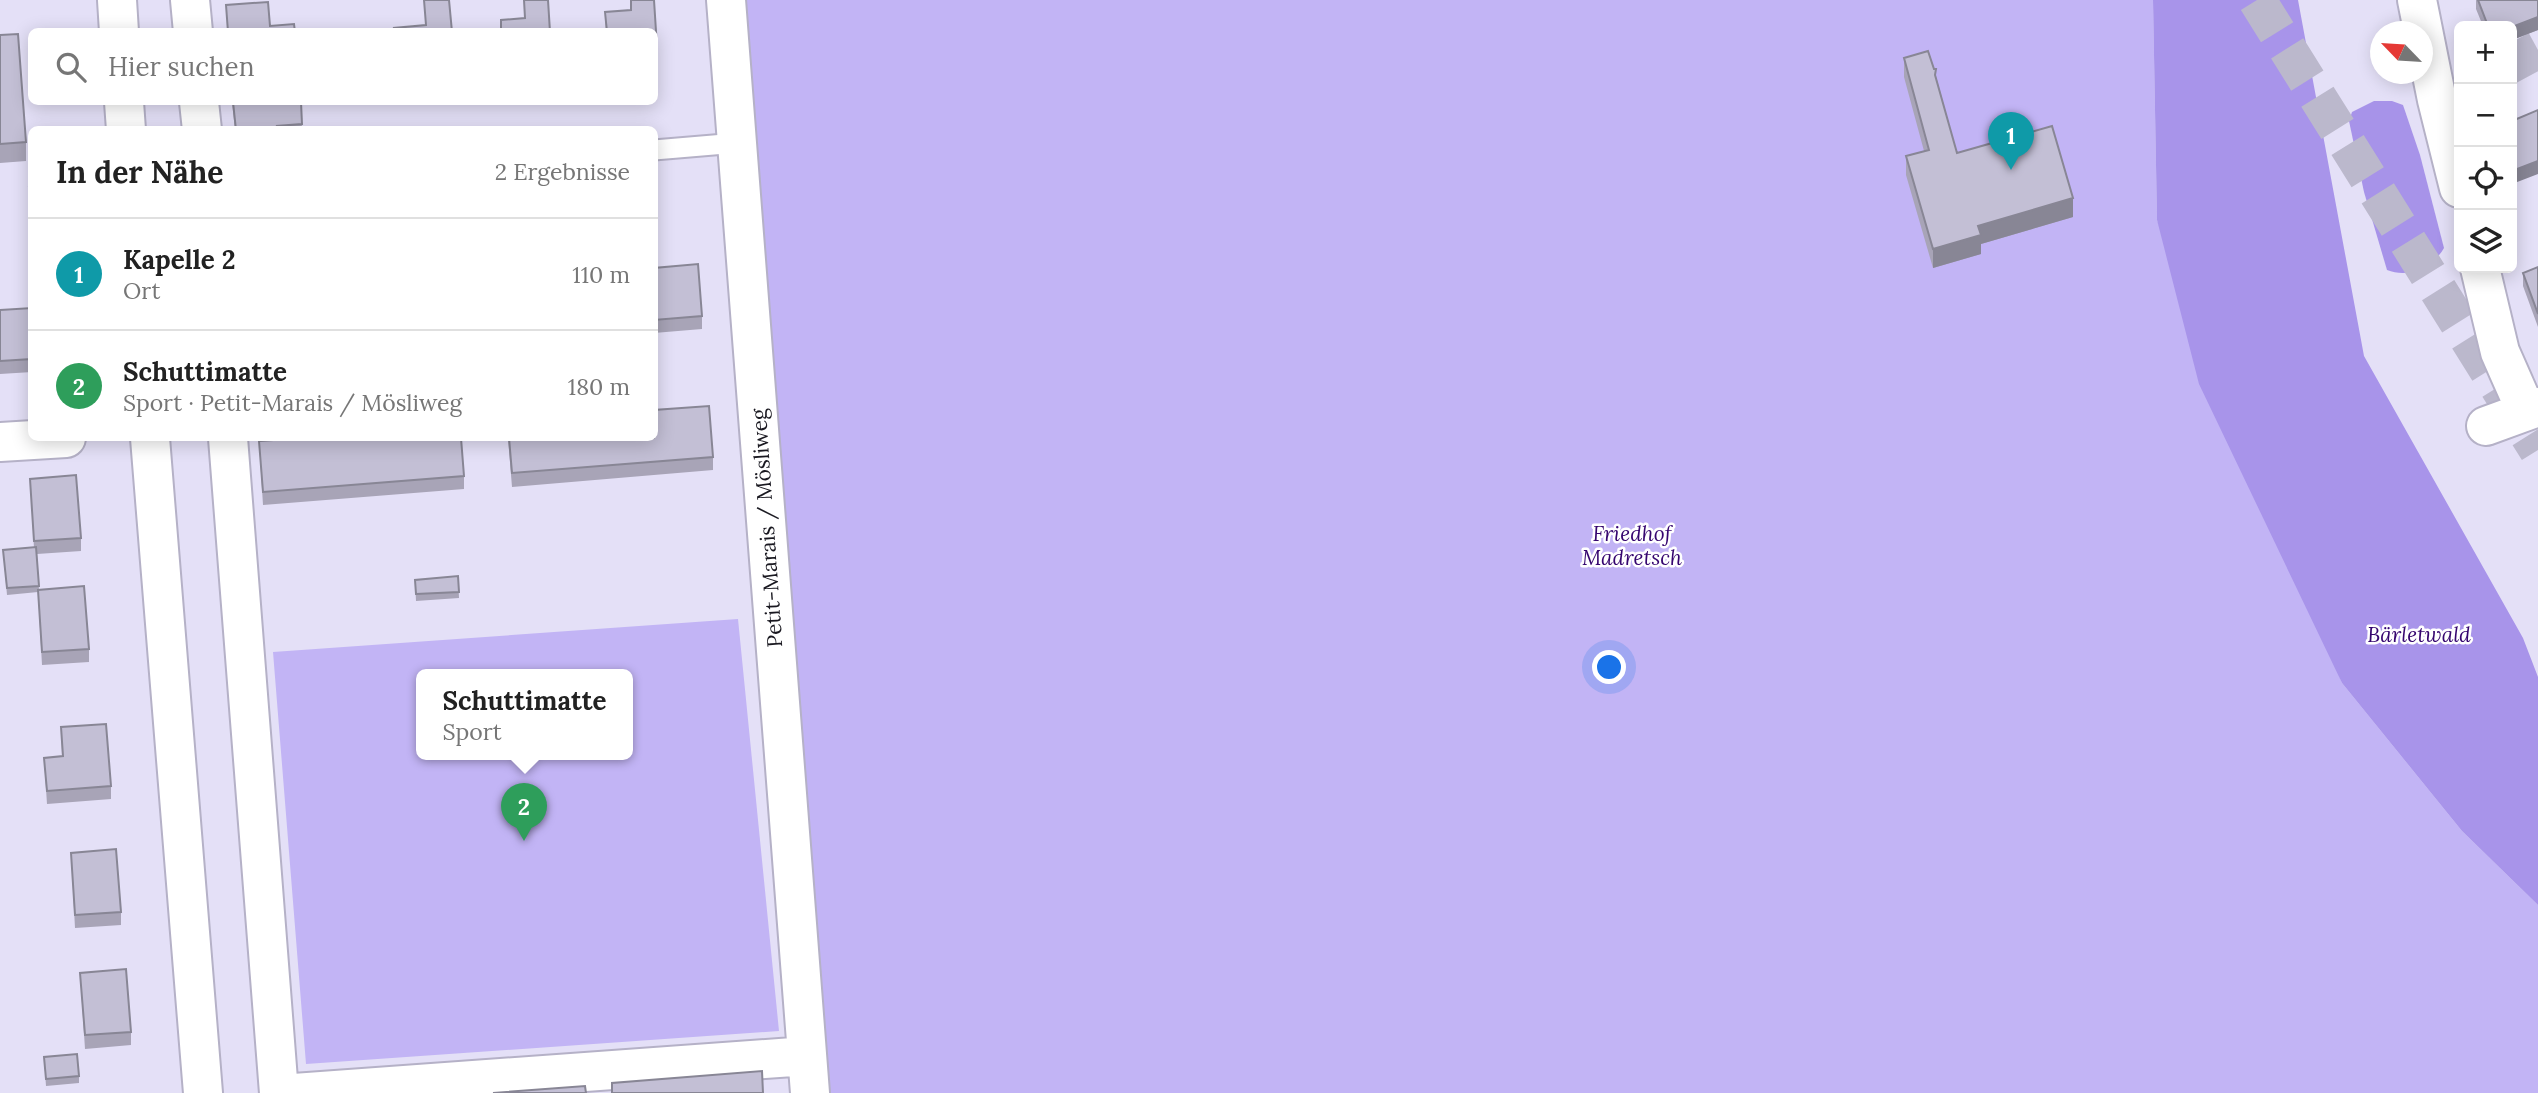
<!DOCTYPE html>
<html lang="de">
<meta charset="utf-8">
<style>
body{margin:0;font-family:Lora,serif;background:#f2f2f2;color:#222}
.controls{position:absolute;right:21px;top:21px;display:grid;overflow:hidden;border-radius:10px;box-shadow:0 4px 18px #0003}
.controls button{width:63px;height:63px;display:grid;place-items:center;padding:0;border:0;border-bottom:2px solid #e0e0e0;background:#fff;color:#222;font:35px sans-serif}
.compass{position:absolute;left:2370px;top:21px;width:63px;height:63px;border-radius:50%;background:#fff;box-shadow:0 4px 18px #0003;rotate:295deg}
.you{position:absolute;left:1610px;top:668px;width:24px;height:24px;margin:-18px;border:5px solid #fff;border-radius:50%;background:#1a73e8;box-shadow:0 0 0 10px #1a73e833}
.badge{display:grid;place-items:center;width:46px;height:46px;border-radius:50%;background:#626808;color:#fff;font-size:23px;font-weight:700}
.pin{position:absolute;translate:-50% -58px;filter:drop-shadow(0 2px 4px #0008)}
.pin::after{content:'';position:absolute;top:37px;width:24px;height:21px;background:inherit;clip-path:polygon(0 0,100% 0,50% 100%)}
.popup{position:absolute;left:416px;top:669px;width:217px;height:91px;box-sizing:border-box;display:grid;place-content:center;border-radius:10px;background:#fff;filter:drop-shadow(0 2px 5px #0005);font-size:23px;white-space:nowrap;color:#767676}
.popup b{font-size:26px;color:#222}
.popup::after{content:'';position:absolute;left:50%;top:100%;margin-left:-14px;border:14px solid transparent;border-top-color:#fff}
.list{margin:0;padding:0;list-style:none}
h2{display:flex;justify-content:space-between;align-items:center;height:91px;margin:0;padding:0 28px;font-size:30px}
h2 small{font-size:23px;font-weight:400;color:#767676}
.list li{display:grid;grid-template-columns:46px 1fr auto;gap:21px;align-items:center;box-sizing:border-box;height:112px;padding:0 28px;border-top:2px solid #e0e0e0}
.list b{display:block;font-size:26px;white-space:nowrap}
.list p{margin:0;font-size:23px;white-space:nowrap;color:#767676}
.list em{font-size:23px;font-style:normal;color:#767676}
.icon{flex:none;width:38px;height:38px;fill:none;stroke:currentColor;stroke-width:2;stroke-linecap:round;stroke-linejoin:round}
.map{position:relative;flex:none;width:2538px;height:1093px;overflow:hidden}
.search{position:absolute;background:#fff;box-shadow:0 4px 18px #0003;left:28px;top:28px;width:630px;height:77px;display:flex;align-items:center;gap:18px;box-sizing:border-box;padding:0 24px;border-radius:10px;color:#767676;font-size:26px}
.panel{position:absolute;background:#fff;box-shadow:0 4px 18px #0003;left:28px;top:126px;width:630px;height:315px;border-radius:10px}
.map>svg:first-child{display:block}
</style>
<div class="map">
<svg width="2538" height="1093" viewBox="0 0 2538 1093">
<rect width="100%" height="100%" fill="#e4e0f7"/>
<path fill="#c2b4f5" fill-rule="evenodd" d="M726,0H2153L2157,220L2342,683L2462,831L2538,905V1093H810Z
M738,619L779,1031L306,1064L273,652ZM421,675H627V755H421Z"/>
<path fill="#a894ea" d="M2153,0H2298L2364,356L2523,638L2538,677V905L2462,831L2342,683L2199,384L2157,220Z"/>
<path fill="#a793e9" d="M2374,101H2392L2403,105L2420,155L2444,248C2433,267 2409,279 2387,270L2364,192L2349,121L2352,112Z"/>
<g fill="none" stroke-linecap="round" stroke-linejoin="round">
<path stroke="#bbb8cc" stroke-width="38" stroke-dasharray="38 19" stroke-linecap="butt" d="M2257,0L2538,450
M2512,42L2538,90"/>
<g stroke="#b5b1c7" stroke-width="23">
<path id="lane" d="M654,150L737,143"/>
</g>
<g stroke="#b5b1c7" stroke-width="42">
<path id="street" d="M117,0L119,32
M190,0L193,32
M726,0L810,1093
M2417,0L2437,100L2459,188
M124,102L126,130
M199,102L202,130
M2480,268L2500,352L2526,411
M2486,426L2538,407
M150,438L203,1093
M228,438L279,1093
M0,442L66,438
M294,1093L807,1056"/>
</g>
<use href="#lane" stroke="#fff" stroke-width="19"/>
<use href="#street" stroke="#fff" stroke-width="38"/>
</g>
<path fill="#a8a4b7" d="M630,0H654L657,60H654V32H606L605,12L630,10Z
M2476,0H2538V30L2512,40V26H2483L2476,9Z
M0,35L26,142V161L0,163Z
M1904,58L1936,76L1957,153L2073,217L1981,244V254L1933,268L1906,175V156L1924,151L1904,77Z
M232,102H301L302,130H235Z
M29,187H32V240L29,206Z
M2538,267V327L2523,286V273Z
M654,268L702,316V329L654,333Z
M32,308V372L0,374V310Z
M508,438H654L713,457V470L512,487Z
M259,441L464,476V489L263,505Z
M30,479L81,538V551L37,554L39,590L89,649V662L42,665L38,592L7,595L3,550L34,548Z
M458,576L459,598L416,601L415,580Z
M61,727L111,786V799L47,804L44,758L62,756Z
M71,853L121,912V925L75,928Z
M80,973L131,1032V1045L85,1049Z
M44,1057L79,1076V1083L46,1086Z"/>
<path fill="#888695" d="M2538,17V30L2512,40V27Z
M2538,161V174L2512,184V171Z
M2073,198V217L1981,244V254L1933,268V249L1978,226Z"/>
<path fill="#c3bfd5" stroke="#888695" stroke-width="2" d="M424,0H449L452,32H395L394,28L426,25Z
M524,0H548L550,32H501V20L525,18Z
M631,0H654L657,47H654V32H607L605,12L631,10Z
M2478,0H2538V17L2512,27L2488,26Z
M268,2L270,26L294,24L295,32H228L226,5Z
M18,34L26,142L0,144V35Z
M1928,51L1934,69H1936L1935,75L1957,153L2052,126L2073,198L1978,226L1981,235L1933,249L1906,156L1929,150L1904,58Z
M233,102H301L302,124L277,126L278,130H236Z
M2538,110V161L2512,171V121Z
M29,187H32V220Z
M698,264L702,316L654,320V268Z
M2538,267V314L2523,273Z
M32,308V359L0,361V310Z
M709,406L713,457L512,473L509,438H654V410Z
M303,438H461L464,476L263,492L259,441Z
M76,475L81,538L34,541L30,479Z
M36,547L39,586L7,588L3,550Z
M458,576L459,592L416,594L415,580Z
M84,586L89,649L42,652L38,590Z
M106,724L111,786L47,791L44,758L63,756L61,727Z
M116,849L121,912L75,915L71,853Z
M126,969L131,1032L85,1035L80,973Z
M77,1054L79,1076L46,1079L44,1057Z
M762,1071L763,1093H612V1083Z
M585,1086L586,1093H493Z"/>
<g text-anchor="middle" stroke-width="5" stroke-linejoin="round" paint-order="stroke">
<g font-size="21" fill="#191820" stroke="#fff">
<text transform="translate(767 528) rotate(-94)" y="7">Petit-Marais / Mösliweg</text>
</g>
<g font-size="21" font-style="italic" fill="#35056f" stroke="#fff">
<text x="1632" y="541">Friedhof<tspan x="1632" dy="24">Madretsch</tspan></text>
<text x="2419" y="642">Bärletwald</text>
</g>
</g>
</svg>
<div class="controls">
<button>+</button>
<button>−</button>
<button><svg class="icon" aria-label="locate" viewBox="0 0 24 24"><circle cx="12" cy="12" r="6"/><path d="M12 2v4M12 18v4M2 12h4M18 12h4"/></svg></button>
<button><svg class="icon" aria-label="layers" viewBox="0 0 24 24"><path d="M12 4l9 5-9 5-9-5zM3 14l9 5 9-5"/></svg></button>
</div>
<svg class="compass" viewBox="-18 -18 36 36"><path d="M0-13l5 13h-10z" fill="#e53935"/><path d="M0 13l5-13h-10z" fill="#767676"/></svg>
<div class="you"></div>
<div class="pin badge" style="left:2011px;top:170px;background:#0f9aa8">1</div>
<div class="pin badge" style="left:524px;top:841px;background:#2e9e5b">2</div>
<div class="popup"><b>Schuttimatte</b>Sport</div>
<div class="search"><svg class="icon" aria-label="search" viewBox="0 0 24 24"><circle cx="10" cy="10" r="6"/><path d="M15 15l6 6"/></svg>Hier suchen</div>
<section class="panel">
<h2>In der Nähe<small>2 Ergebnisse</small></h2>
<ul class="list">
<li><span class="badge" style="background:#0f9aa8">1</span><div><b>Kapelle 2</b><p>Ort</p></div><em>110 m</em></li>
<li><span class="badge" style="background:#2e9e5b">2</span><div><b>Schuttimatte</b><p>Sport · Petit-Marais / Mösliweg</p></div><em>180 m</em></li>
</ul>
</section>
</div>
